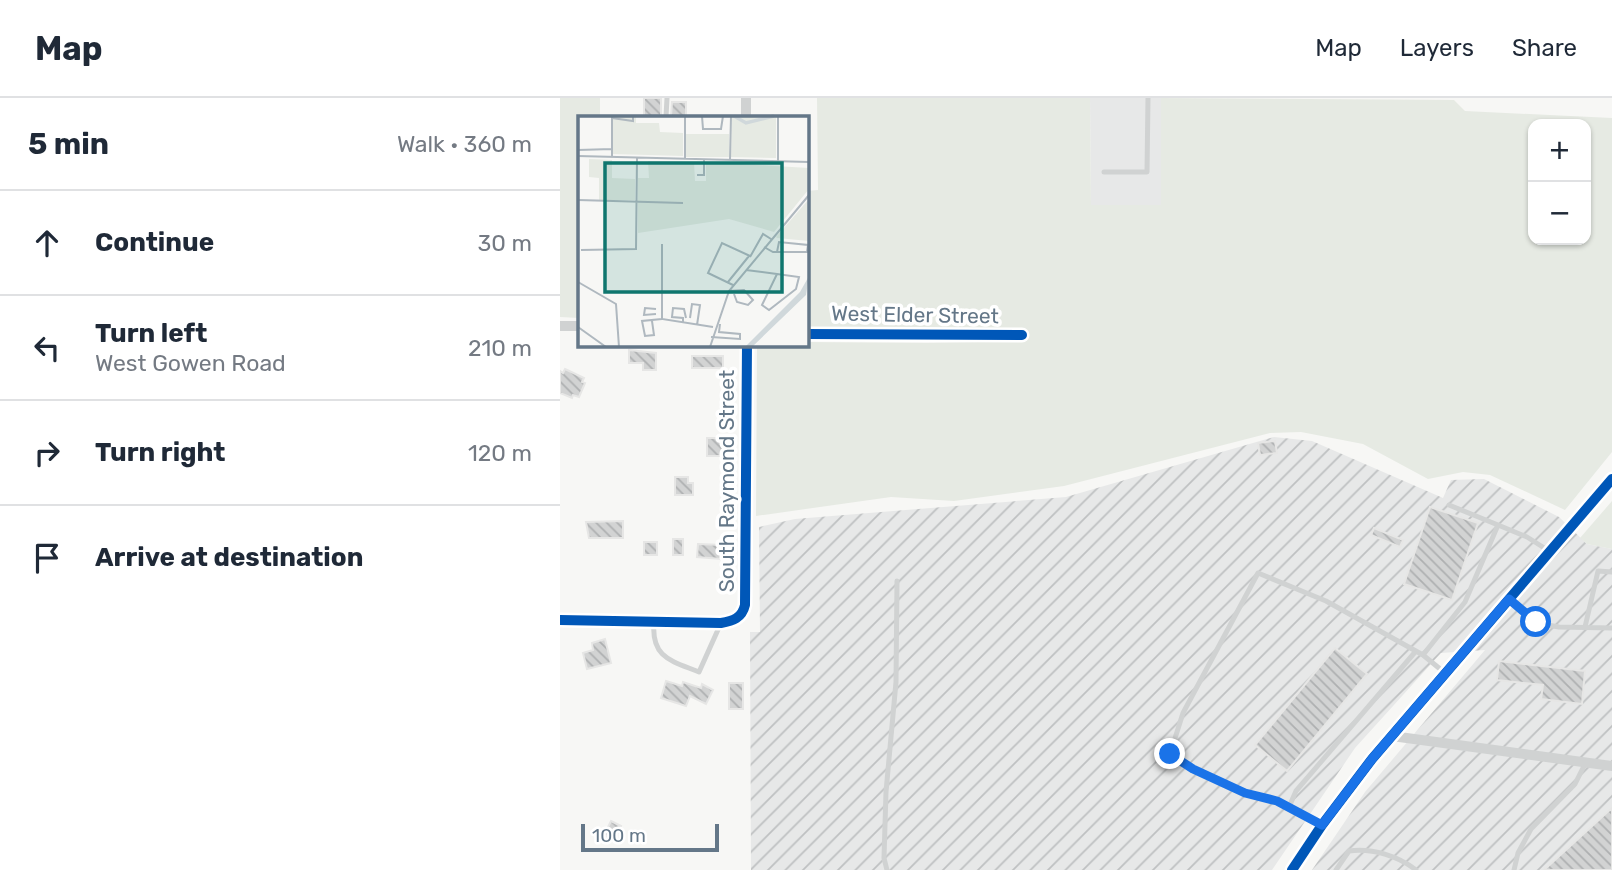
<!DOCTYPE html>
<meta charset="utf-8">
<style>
body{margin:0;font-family:Rubik,sans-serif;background:#f6f6f7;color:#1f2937}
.controls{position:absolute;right:21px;top:21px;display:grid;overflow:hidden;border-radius:14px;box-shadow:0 2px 5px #0004}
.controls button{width:63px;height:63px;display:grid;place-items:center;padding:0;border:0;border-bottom:2px solid #e0e1e3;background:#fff;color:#1f2937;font:35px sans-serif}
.scale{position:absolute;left:21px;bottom:18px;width:138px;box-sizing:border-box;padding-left:7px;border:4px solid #647788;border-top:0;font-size:19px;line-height:24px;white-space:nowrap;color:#647788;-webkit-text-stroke:5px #fff;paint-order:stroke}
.stop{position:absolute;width:21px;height:21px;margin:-16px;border:5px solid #1a73e8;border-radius:50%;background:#fff}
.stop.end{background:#1a73e8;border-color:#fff;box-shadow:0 2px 7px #0008}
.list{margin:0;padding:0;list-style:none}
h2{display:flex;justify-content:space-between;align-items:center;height:91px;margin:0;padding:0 28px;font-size:30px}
h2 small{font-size:23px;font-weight:400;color:#747a83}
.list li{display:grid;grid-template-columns:46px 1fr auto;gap:21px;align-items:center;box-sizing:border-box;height:105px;padding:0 28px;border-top:2px solid #e0e1e3}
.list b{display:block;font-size:26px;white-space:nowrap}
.list p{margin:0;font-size:23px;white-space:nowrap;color:#747a83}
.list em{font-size:23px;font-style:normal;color:#747a83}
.icon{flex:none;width:38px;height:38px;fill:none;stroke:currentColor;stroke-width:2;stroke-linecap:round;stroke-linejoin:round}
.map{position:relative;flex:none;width:1052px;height:772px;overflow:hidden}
header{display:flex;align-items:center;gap:42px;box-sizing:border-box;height:98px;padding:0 35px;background:#fff;border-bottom:2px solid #e0e1e3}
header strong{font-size:33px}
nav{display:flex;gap:38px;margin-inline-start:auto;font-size:24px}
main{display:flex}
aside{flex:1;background:#fff}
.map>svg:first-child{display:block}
</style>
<header>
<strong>Map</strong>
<nav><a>Map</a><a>Layers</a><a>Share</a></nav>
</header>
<main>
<aside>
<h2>5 min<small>Walk · 360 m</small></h2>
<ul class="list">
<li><svg class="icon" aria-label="ahead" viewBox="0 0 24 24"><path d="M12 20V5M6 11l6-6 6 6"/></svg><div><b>Continue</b></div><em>30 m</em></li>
<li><svg class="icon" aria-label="left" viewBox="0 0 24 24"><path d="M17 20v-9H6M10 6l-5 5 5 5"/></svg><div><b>Turn left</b><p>West Gowen Road</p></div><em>210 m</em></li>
<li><svg class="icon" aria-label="right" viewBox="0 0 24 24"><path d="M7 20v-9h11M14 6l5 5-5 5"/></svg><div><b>Turn right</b></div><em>120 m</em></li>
<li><svg class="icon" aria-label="arrive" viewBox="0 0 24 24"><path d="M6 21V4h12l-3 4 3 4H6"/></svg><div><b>Arrive at destination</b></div></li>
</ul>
</aside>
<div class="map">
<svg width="1052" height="772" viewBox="0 0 1052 772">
<defs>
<pattern id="industrial-furrows" width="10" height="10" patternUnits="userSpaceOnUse" patternTransform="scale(1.75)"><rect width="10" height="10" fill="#e7e8e8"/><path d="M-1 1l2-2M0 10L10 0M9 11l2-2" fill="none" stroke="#bfc1c2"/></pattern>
<pattern id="building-back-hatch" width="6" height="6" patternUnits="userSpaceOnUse" patternTransform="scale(1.75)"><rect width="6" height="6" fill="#d2d3d3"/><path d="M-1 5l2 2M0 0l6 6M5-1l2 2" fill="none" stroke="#aeb0b1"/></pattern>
</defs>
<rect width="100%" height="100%" fill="#f7f7f5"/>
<path fill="#e7e8e8" d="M530,0H601V107H531Z"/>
<path fill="url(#industrial-furrows)" d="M714,339L752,343L883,400L891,382L924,381L999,419L1027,446L1052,451V772H752L805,694L925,552L881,555L795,650L712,772H191L190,534H200L199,429L235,421L506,399Z"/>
<path fill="#e6eae3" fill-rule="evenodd" d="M0,0H40V19H19V220L0,219Z
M257,0H530L531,107H601V0L894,2L905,13L1052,20V354L1005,412L930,377L903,374L868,381L803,346L741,334L710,335L504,388L394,403L331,399L196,418L197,247H247V244L367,245L467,243L466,232L247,229V93L258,92ZM973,26H1026V142H973Z
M1052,403V451L1027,446L1020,440Z"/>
<path fill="url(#building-back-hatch)" stroke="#e6e6e5" stroke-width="2" d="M84,0H101V19H84Z
M112,4H126V19H111Z
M69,252L96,255V272H83V265H69Z
M132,258H163V270H132Z
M5,271L24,280L22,284L25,285L19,299L13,297L12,300L0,295V273L3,275Z
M147,340H164V358H147Z
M715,343L717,355L700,357L698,345Z
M115,379H128V385H133V397H115Z
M870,409L918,425L892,502L844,486Z
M63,423V440H29L26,424Z
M814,430L843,442L840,449L811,437Z
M113,441H123V457H113Z
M84,444H97V457H84Z
M138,446L162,447L161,461L137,459Z
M45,541L51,565L27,571L23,555L33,552L32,545Z
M775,550L807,576L727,673L695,647Z
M939,563L1025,573L1022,606L981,601L983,587L937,582Z
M106,583L122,588L123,584L141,590L142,586L153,592L146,606L130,598L126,608L101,600Z
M169,585H183V611H169Z
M1052,710V772H984Z
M51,723L61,728L54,742L44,737Z"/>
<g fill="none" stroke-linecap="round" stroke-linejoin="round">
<path stroke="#d0d2d2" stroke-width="5" d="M106,19L107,0
M544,74H587L588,0
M889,407L938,427
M949,501L976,525L999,529L1052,530
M94,525C91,560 112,563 139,574L161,525
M1025,529L1038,473L1052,474
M885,575L863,557L905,504L938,427L967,439L989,453
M729,709L736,693L856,553
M762,727L717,703L685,695L633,671L610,656L623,615L698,475L766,503L863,557
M327,772L324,760L326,694L336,584L337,483
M776,772L789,753C813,750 838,758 856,772
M954,772L958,755L971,731L1015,686L1026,664"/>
<path stroke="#d0d2d2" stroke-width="10" d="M186,0V19
M0,228H19
M247,236L462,237
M0,522L161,525C173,523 182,520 185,507L187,247
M832,638L1052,668"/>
<path stroke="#d0d2d2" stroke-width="12" d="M732,772L762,727L812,661L1052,381"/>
<g stroke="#fff" stroke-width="15">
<path id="cycleway" d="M247,236L462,237
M0,522L161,525C173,523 182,520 185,507L187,247
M732,772L762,727L812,661L1052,381"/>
</g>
<use href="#cycleway" stroke="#0057b8" stroke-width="10"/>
</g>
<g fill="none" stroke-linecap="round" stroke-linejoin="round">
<path stroke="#1a73e8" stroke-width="9" d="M610,656L633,671L685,695L717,703L762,727L812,661L949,501L976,524"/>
</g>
<g text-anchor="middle" stroke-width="7" stroke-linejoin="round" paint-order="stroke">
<g font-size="21" fill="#647788" stroke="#fff">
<text transform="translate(355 217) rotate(1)" y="7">West Elder Street</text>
<text transform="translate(167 383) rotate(-90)" y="7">South Raymond Street</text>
</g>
</g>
<g transform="translate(18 18)">
<rect width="231" height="231" fill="#f7f7f5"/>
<path d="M35,0H58V7H81L82,16L105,17V40L35,38ZM154,0H198V42L153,41ZM108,18H151V41H108ZM11,43L34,44V62L57,63V84H21V62L11,61ZM70,45L116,46L117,65H128V46L231,52V73L196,116L151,103L60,117V62H71ZM231,83V125L199,122L198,121Z" fill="#e6eae3"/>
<path d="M231,160L228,179L174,231H167L222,176Z" fill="#d0d8db"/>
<path fill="none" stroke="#d0d8db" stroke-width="3.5" d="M156,0L168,7L196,0"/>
<path fill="none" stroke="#afb8bf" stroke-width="2" d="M34,0V40M124,0L125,13H143L145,0M34,2L55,5V0M0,34L34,33M0,40L231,46M107,43V0M152,44L153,0M200,45V0M119,59H126V43M0,84L105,87M84,128V203L135,211M186,131L195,136H229L230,129L201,126L199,136M3,134L58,133L59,42M172,141L185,118L193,123M168,154L199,158L221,161L218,173L191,194L184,189L199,158M0,166L38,188L41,231M150,166L171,140M155,169L130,157L144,127L172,140M151,175L166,174L175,184L170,189L159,186L156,178M78,198L66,199L67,192L78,193M112,202L114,188L122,189L119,209M74,205L76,219L67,220L64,205L84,203M105,207V202L94,201L95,192L106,193L108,202M0,211L28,231M133,221L162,223V218L141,216L142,208M132,231L151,175L231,79"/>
<path fill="#0f766e" fill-opacity="0.15" stroke="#0f766e" stroke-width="3.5" d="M27,47H204V176H27Z"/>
<rect width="231" height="231" fill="none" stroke="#647788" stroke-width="3.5"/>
</g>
</svg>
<div class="controls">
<button>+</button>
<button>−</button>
</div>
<div class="scale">100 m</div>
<div class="stop" style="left:976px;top:524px"></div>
<div class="stop end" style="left:610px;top:656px"></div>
</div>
</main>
